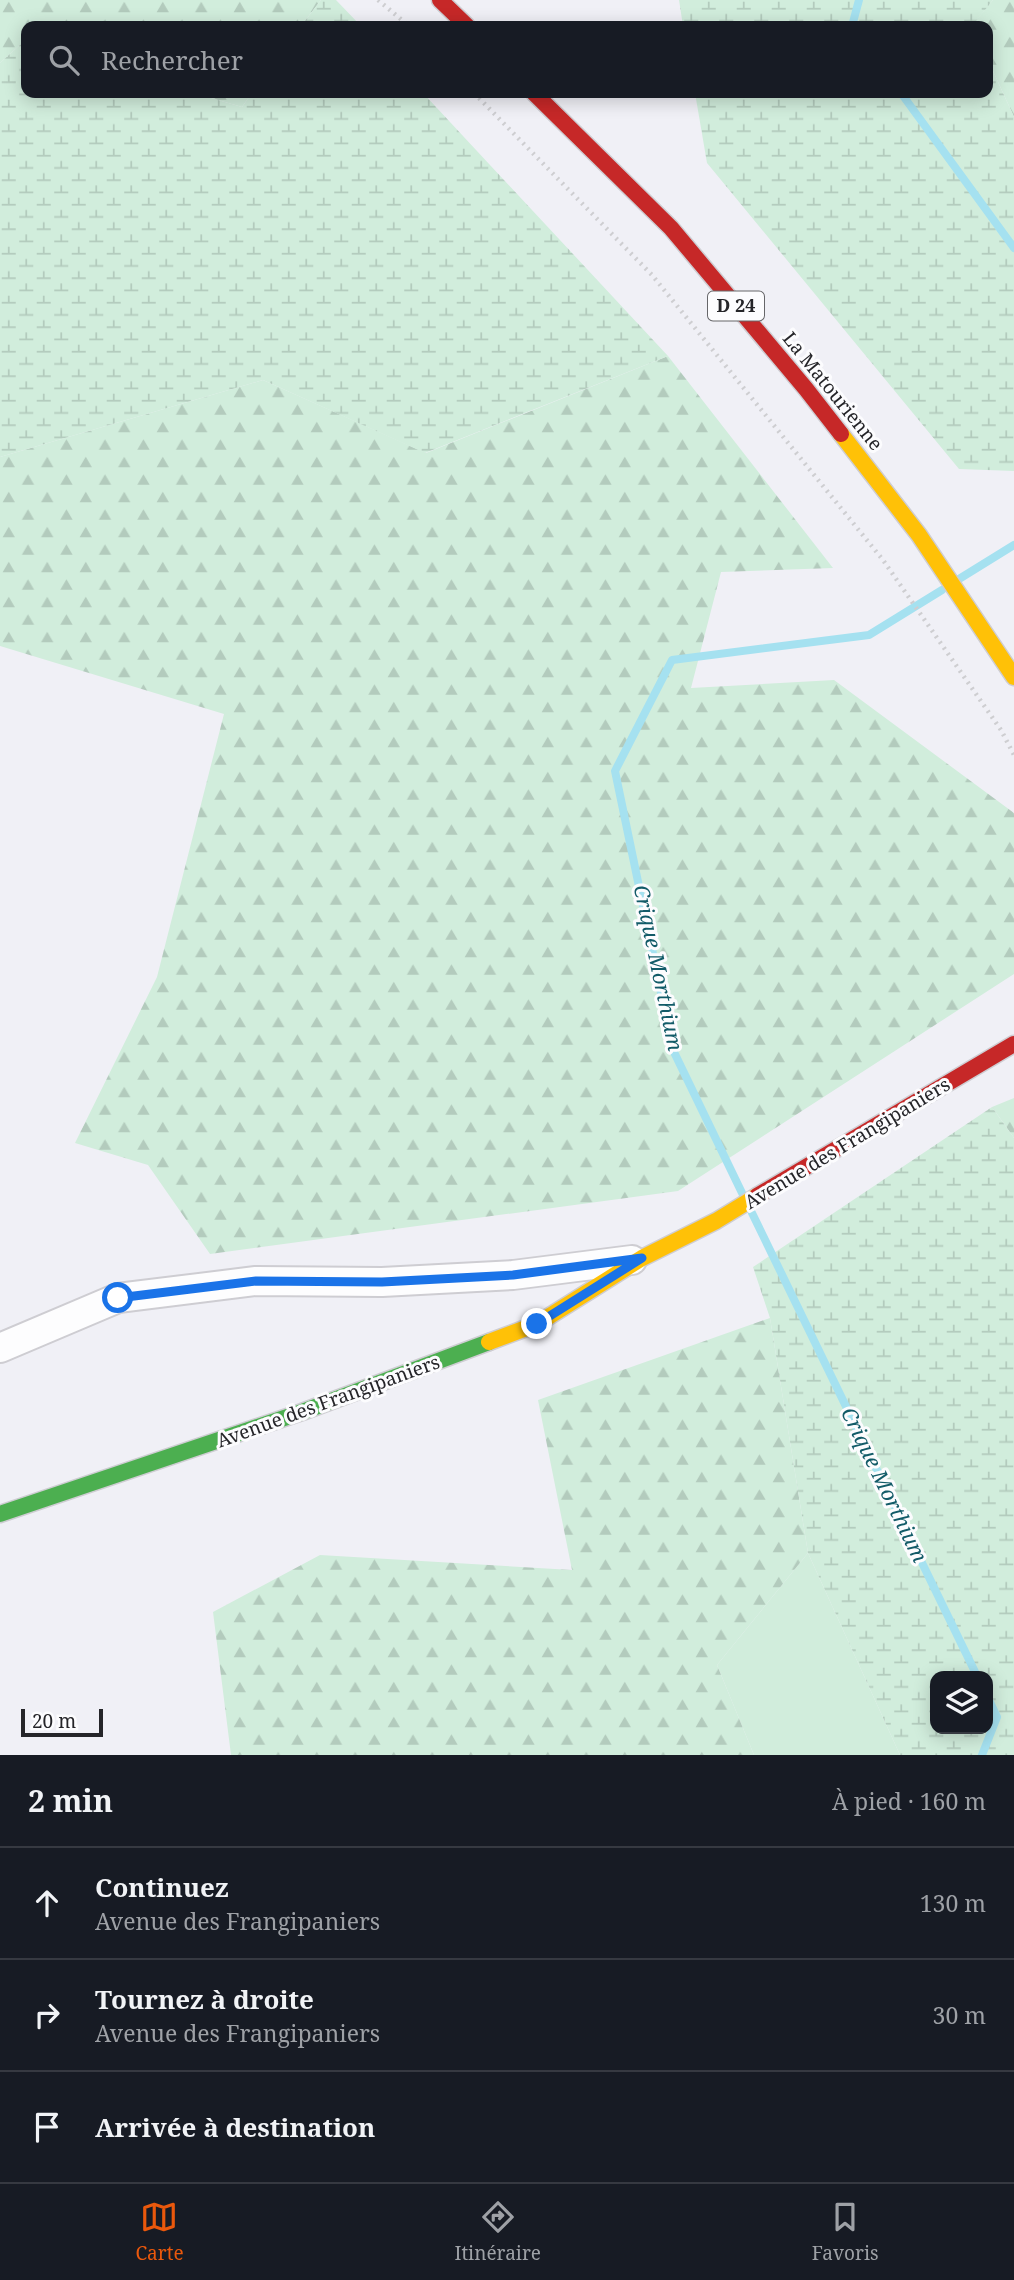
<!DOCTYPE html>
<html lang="fr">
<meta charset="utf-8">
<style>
body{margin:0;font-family:"Noto Serif",serif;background:#20242c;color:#f1f3f6}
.controls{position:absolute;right:21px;bottom:21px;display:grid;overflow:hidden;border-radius:14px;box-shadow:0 4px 18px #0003}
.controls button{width:63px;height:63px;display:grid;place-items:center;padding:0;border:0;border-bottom:2px solid #363941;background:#171b24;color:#f1f3f6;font:35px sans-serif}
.scale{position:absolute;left:21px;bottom:18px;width:82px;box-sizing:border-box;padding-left:7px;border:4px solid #252529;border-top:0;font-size:19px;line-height:24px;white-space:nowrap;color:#252529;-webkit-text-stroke:5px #fcfcfe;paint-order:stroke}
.stop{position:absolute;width:21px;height:21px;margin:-16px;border:5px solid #1a73e8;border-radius:50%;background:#fff}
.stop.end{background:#1a73e8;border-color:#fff;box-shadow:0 2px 7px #0008}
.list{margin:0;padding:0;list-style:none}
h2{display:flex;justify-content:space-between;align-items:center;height:91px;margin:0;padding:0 28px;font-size:30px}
h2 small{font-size:23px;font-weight:400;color:#9ea1a6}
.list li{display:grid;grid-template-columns:46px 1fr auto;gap:21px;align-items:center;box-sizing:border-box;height:112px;padding:0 28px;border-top:2px solid #363941}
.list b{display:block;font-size:26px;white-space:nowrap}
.list p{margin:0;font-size:23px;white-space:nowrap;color:#9ea1a6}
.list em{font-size:23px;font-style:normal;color:#9ea1a6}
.icon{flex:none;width:38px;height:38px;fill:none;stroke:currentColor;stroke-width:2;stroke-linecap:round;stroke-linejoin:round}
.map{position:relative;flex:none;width:1014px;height:1755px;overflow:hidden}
.search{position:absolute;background:#171b24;box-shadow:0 4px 18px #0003;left:21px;right:21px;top:21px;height:77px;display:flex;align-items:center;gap:18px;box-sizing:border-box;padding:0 24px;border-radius:14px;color:#9ea1a6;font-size:26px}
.sheet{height:427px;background:#171b24}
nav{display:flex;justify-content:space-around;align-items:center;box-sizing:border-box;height:98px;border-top:2px solid #363941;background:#171b24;font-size:19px;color:#9ea1a6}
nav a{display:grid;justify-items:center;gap:4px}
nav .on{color:#ea580c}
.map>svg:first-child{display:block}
</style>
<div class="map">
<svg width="1014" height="1755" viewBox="0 0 1014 1755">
<defs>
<pattern id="forest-firs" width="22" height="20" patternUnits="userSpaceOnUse" patternTransform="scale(1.75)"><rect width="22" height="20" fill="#d1eddc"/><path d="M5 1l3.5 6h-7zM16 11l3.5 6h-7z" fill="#b3cbbd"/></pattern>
<pattern id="wetland-marsh" width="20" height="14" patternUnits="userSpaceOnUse" patternTransform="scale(1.75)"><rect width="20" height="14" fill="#d1eddc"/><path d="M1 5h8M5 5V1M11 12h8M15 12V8" fill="none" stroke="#b3cbbd"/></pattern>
</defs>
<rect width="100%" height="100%" fill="#f0f0f6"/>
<path fill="#d1eddc" d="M808,1553L900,1755H754L717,1665Z"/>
<path fill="url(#forest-firs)" d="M0,0H321L301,26H26V45L22,43L0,63Z
M993,0H1014V117L988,60V26L972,25Z
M194,93H252L242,107Z
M668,356L833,568L721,572L691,688L834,680L1014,813V974L678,1191L210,1254L148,1165L75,1143L157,977L224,714L0,646V457L263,380L426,453Z
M1014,1098V1138L992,1107Z
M770,1318L808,1553L717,1665L754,1755H231L213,1612L320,1555L572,1570L538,1400Z"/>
<path fill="url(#wetland-marsh)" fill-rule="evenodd" d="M321,0H336L361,26H301Z
M679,0H993L972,26H683Z
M22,43L26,45V93H194L242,107L252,93H423L668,356L425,453L263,380L0,457V63Z
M988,60L1014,117V471L959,469L707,163L695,93H988Z
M992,1107L1014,1138V1755H900L808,1553L770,1318L753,1267ZM935,1676H988V1729H935Z"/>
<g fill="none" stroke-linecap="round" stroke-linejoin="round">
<path stroke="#a5e1f0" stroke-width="8" d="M852,26L859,0
M901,93L1014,248
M959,579L1014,545
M743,1195L673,1050L615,771L672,660L869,635L942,590
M752,1213L977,1676
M982,1755L997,1717L988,1698"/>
<g stroke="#cecdd2" stroke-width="32">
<path id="street" d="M0,1348L118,1298L256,1281L382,1282L513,1275L632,1260"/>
</g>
<g stroke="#cecdd2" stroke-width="19">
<path id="fast" d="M0,1514L302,1412L489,1342"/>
</g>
<g stroke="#cecdd2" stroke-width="19">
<path id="slow" d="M841,434L919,535L1014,677
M489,1342L537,1324L642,1258L716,1221L757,1196"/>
</g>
<g stroke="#cecdd2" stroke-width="19">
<path id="jam" d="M440,0L467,26
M534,93L671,228L806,389L841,434
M757,1196L1014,1044"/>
</g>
<path stroke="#ceced1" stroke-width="4.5" stroke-dasharray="2 5" stroke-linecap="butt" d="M378,0L409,26
M474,93L652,275L883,560L1001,730L1014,755"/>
<use href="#street" stroke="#fdfdfe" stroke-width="28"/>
<use href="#fast" stroke="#4caf50" stroke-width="16"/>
<use href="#slow" stroke="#ffc107" stroke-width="16"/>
<use href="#jam" stroke="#c62828" stroke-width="16"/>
</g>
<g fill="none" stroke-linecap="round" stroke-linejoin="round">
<path stroke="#1a73e8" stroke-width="9" d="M118,1298L256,1281L382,1282L513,1275L642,1258L537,1324"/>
</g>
<g text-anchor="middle" stroke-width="6" stroke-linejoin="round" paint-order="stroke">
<rect fill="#fcfcfe" stroke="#666669" stroke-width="2" x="708" y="291.5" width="56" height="29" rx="5"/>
<g font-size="18" font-weight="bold" fill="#252529">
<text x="736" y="312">D 24</text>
</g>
<g font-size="19" fill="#252529" stroke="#fcfcfe">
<text transform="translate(833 391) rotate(51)" y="7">La Matourienne</text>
<text transform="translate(847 1143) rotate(-31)" y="7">Avenue des Frangipaniers</text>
<text transform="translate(328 1401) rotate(-20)" y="7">Avenue des Frangipaniers</text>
</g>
<g font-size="21" font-style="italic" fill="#125b68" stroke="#fcfcfe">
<text transform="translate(658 968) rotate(78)" y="7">Crique Morthium</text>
<text transform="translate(884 1485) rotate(64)" y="7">Crique Morthium</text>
</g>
</g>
</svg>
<div class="controls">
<button><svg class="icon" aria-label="layers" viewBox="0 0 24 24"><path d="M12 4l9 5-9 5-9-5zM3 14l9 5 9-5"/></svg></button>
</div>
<div class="scale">20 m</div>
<div class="stop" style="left:118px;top:1298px"></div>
<div class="stop end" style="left:537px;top:1324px"></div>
<div class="search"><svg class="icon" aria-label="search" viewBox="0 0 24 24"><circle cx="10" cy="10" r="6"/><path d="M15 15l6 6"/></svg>Rechercher</div>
</div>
<section class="sheet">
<h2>2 min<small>À pied · 160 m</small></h2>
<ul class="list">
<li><svg class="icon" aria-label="ahead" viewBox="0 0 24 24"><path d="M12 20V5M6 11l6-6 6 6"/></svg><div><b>Continuez</b><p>Avenue des Frangipaniers</p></div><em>130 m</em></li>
<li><svg class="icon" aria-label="right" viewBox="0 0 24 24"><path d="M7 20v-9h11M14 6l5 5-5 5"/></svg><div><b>Tournez à droite</b><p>Avenue des Frangipaniers</p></div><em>30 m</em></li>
<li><svg class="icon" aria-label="arrive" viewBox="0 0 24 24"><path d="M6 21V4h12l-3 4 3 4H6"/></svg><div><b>Arrivée à destination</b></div></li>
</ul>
</section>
<nav>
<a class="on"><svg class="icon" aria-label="map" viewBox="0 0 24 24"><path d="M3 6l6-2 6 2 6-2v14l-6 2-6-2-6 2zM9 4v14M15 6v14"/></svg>Carte</a>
<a><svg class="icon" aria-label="directions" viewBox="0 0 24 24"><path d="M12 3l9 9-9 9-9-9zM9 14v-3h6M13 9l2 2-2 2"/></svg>Itinéraire</a>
<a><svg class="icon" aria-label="saved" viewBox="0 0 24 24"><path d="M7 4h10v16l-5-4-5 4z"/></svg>Favoris</a>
</nav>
